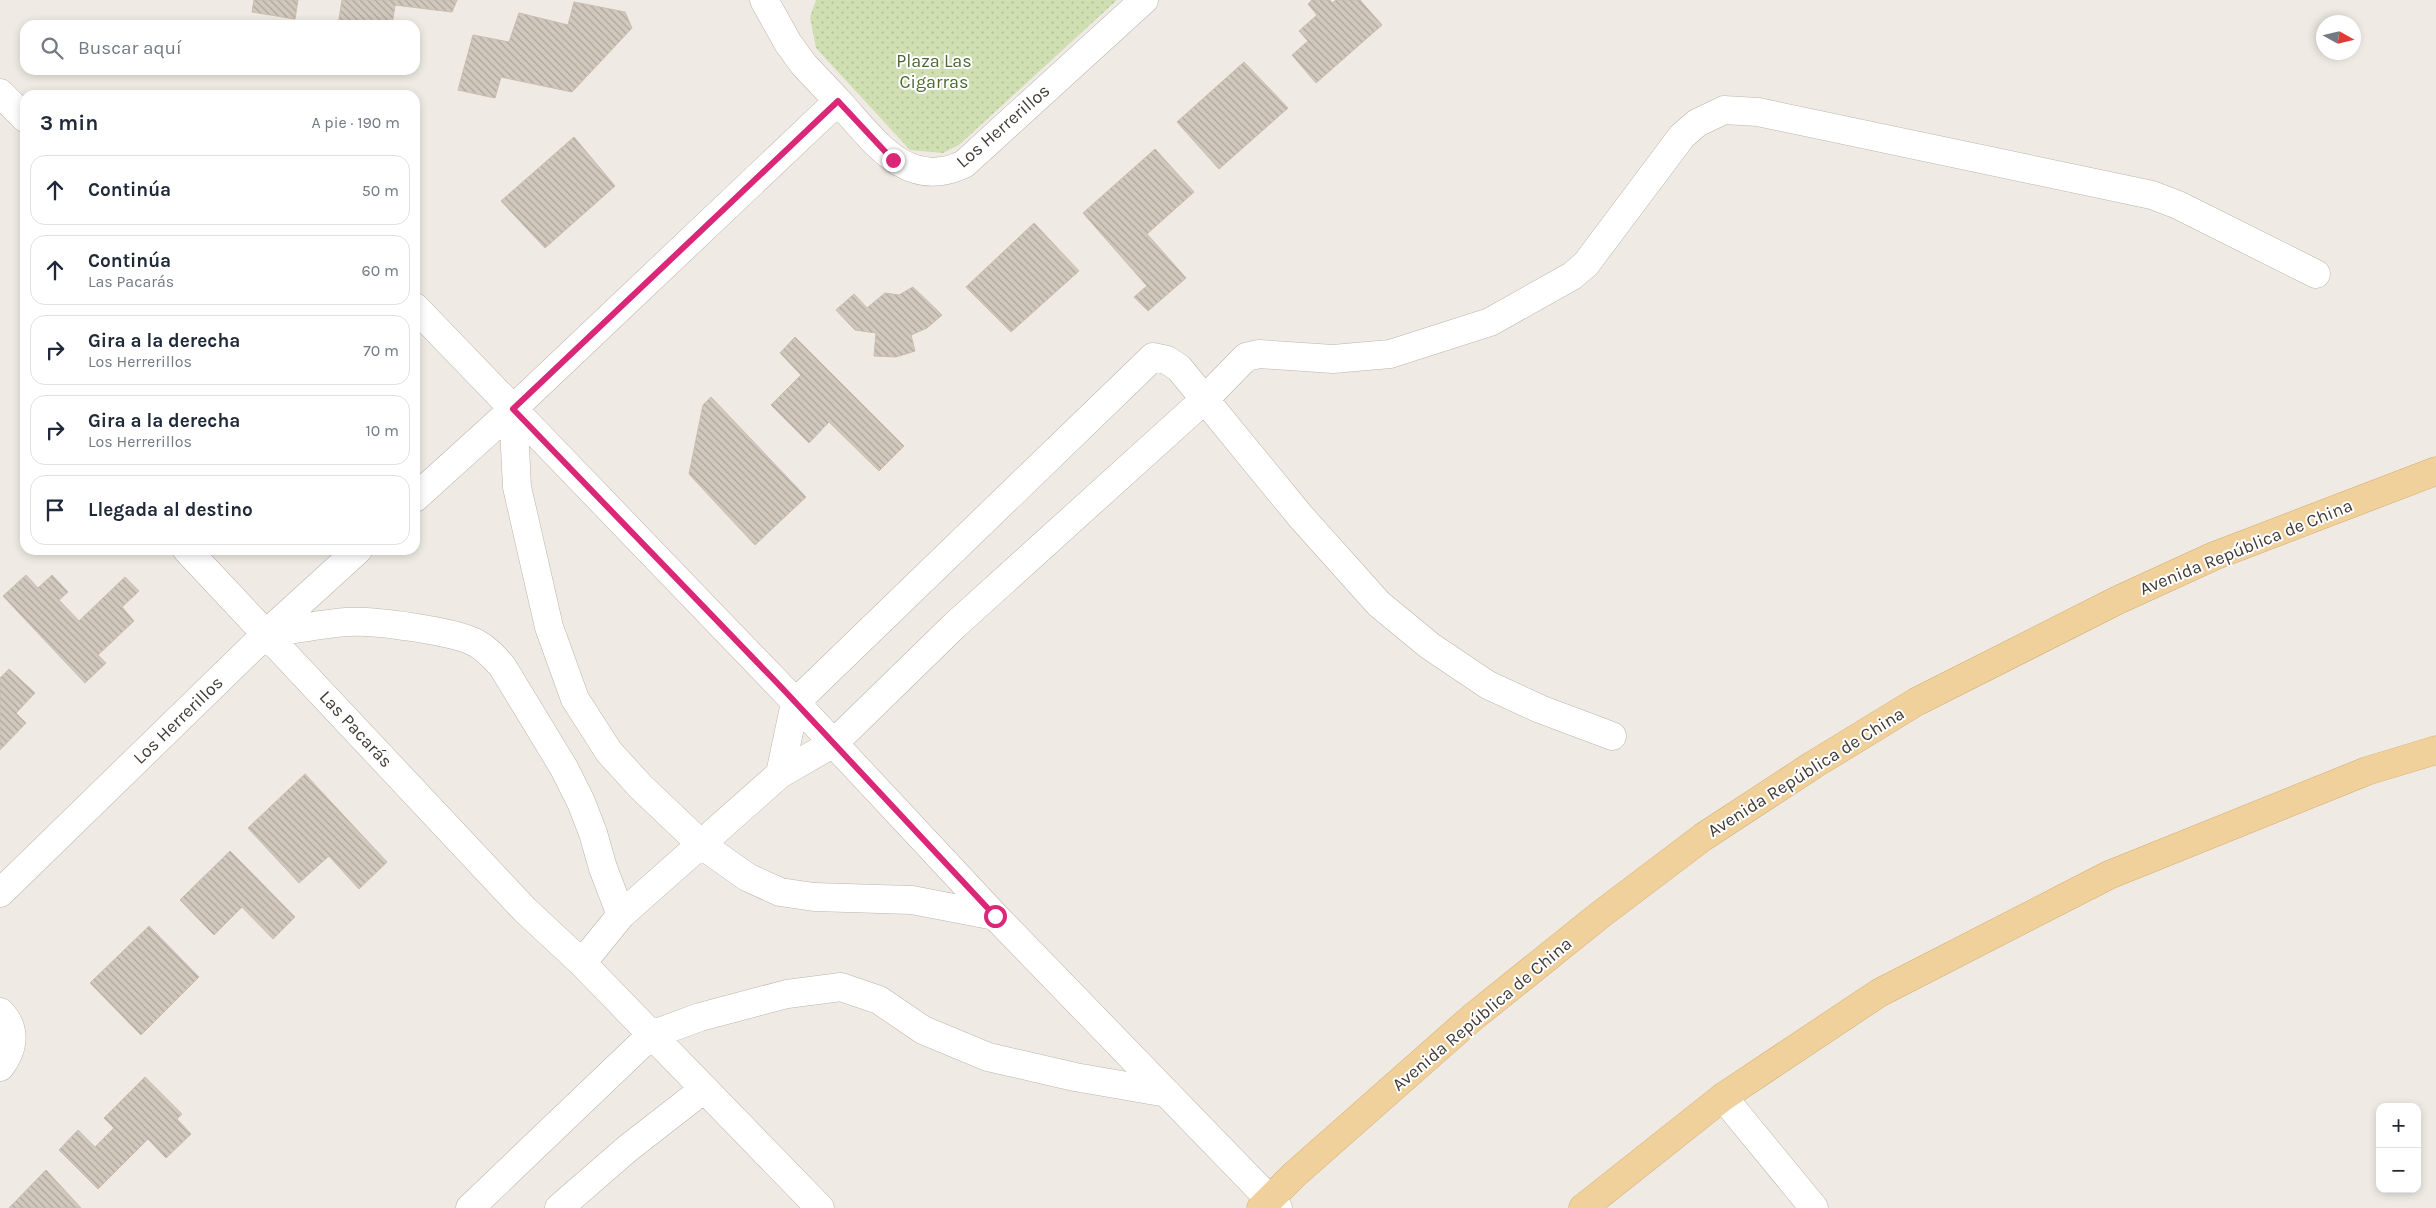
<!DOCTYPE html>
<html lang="es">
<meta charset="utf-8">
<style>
body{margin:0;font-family:Karla,sans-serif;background:#f6f6f7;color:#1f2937}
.controls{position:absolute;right:15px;bottom:15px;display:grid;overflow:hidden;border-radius:10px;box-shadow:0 2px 8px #0003}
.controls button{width:45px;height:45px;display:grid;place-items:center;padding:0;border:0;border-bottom:1px solid #e0e1e3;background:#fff;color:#1f2937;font:25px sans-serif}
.compass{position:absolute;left:2316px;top:15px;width:45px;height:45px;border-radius:50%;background:#fff;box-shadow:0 2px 8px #0003;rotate:98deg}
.stop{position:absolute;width:15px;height:15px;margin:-11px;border:4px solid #db2777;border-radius:50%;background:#fff}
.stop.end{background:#db2777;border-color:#fff;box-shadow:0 1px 5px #0008}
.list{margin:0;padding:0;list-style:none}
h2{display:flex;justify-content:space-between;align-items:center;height:65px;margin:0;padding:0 20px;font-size:21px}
h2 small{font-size:16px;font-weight:400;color:#747a83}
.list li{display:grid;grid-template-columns:32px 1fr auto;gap:15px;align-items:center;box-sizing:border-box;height:70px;margin:0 10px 10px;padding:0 10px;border:1px solid #e0e1e3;border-radius:15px}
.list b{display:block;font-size:19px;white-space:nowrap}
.list p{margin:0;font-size:16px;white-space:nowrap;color:#747a83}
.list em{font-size:16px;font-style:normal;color:#747a83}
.icon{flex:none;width:28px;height:28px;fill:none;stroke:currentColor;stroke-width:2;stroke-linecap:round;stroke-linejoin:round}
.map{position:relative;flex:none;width:2436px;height:1208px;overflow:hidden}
.search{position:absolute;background:#fff;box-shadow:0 2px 8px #0003;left:20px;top:20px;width:400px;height:55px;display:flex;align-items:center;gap:12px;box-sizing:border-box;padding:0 18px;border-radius:15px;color:#747a83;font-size:19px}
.panel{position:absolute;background:#fff;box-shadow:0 2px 8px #0003;left:20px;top:90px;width:400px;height:465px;border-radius:15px}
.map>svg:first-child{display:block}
</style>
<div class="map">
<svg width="2436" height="1208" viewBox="0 0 2436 1208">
<defs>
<pattern id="park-dots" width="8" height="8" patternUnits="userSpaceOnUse" patternTransform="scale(1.25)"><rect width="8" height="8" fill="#cfdfb1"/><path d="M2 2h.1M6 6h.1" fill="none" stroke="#b3c099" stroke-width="1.8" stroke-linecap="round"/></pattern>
<pattern id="building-back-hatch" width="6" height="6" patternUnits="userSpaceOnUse" patternTransform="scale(1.25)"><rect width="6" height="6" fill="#d2c8be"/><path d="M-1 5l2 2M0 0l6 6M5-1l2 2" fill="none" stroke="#aca49b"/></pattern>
</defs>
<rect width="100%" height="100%" fill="#efebe4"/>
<path fill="url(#park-dots)" d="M816,0H1117L959,145L943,153L910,150L816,48L810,17Z"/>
<path fill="url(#building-back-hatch)" stroke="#c9bdaf" d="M254,0H298L295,19L252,12Z
M342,0H457L452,12L395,5L392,25H338Z
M1312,0H1330L1332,3L1336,0H1360L1382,25L1316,83L1292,55L1308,41L1299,31L1317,15L1308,4Z
M574,2L625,12L632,28L572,92L501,77L495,98L458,90L473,35L509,42L519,13L568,25Z
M1244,62L1288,108L1219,169L1177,122Z
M574,137L615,186L545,248L501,201Z
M1155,149L1194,192L1147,234L1186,278L1148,311L1134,297L1147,286L1083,213Z
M1034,223L1079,271L1011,332L966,287Z
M913,287L942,315L927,328L911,335L915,351L896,357L874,356L876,333L855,330L836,310L854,294L867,308L885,293L899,295Z
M795,337L904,446L879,471L829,422L809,443L771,405L801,375L780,353Z
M711,397L806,497L755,545L689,474L703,405Z
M26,575L38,588L52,575L68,592L59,600L79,621L125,577L139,591L122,607L134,621L98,655L106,663L85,683L3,596Z
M9,669L35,693L16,713L26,723L0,750V678Z
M305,774L387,862L359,889L329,856L299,883L248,828Z
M230,851L295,917L273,939L242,907L214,935L180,900Z
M149,926L199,977L141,1035L90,983Z
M145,1077L182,1114L177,1119L191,1134L166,1158L148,1139L98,1189L59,1150L78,1130L95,1147L114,1128L104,1118Z
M46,1170L81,1208H9Z"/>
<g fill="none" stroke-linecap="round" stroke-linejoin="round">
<g stroke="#bcb4ab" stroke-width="29">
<path id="minor" d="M764,0L788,43L804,65L838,101
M0,93L25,118
M415,307L782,688L995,916L1278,1208
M513,409L517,487L549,627L575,699L609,752L641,787L702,845L747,877L780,892L814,897L912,900L995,916
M415,498L513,409L838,101C873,139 906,192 964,164L1144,0
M187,550L525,910L582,963L820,1208
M267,633C293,630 320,624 347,622C373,620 454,631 476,643C487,649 494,657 502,666L564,768L581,802L593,833L603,868L621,915
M780,774L795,703L1153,357L1167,360L1179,368L1301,517L1379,604L1430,646L1488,685L1540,709L1612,736
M0,893L267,633L358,550
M582,963L621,915L780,774L834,743L955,625L1205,399L1246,357L1259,354L1333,359L1390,354L1490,322L1572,276L1586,264L1682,136L1697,123L1724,110L1758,112L2152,195L2178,205L2316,274
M0,1012C17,1029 14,1049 0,1067
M1723,1097L1814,1208
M470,1208L651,1035L700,1017L787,994L841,987L879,1000L923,1030L988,1057L1075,1077L1167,1093
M559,1208L627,1149L704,1089"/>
</g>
<g stroke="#d3ac6e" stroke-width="29">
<path id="major" d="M1261,1208L1294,1175L1473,1017L1600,915L1703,837L1813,765L1916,702L2118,600L2214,556L2436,471
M1583,1208L1723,1097L1879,993L2109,875L2367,771L2436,750"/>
</g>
<use href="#minor" stroke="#fff" stroke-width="28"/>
<use href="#major" stroke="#f1d19b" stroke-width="28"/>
</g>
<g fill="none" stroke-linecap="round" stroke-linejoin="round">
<path stroke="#db2777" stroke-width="6" d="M893,160L838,101L513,409L782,688L995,916"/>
</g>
<g text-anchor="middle" stroke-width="4" stroke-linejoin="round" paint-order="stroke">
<g font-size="18" fill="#4b6a30" stroke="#fff">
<text x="934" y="67">Plaza Las<tspan x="934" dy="21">Cigarras</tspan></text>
</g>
<g font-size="18" fill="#413b35" stroke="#fff">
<text transform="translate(1003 126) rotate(-41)" y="6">Los Herrerillos</text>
<text transform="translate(2246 547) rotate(-22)" y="6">Avenida República de China</text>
<text transform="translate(178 720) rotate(-44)" y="6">Los Herrerillos</text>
<text transform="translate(356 729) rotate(47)" y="6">Las Pacarás</text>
<text transform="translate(1806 772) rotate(-32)" y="6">Avenida República de China</text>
<text transform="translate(1482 1014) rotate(-40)" y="6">Avenida República de China</text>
</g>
</g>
</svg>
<div class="controls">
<button>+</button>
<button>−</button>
</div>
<svg class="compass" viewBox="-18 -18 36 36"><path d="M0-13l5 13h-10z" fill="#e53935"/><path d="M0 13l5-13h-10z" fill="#747a83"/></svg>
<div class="stop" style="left:995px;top:916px"></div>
<div class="stop end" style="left:893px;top:160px"></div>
<div class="search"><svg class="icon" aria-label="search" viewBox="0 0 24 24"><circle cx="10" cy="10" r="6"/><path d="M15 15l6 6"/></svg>Buscar aquí</div>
<section class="panel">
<h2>3 min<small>A pie · 190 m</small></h2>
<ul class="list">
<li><svg class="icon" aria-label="ahead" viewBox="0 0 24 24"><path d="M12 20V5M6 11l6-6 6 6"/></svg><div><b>Continúa</b></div><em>50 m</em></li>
<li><svg class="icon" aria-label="ahead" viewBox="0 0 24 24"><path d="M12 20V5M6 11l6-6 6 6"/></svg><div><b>Continúa</b><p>Las Pacarás</p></div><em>60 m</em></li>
<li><svg class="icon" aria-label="right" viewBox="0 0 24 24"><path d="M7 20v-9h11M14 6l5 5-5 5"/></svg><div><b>Gira a la derecha</b><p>Los Herrerillos</p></div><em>70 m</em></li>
<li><svg class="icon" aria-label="right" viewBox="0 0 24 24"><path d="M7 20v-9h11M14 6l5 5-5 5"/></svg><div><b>Gira a la derecha</b><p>Los Herrerillos</p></div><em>10 m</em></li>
<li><svg class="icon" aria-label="arrive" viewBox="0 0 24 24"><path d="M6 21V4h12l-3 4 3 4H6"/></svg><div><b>Llegada al destino</b></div></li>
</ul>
</section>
</div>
